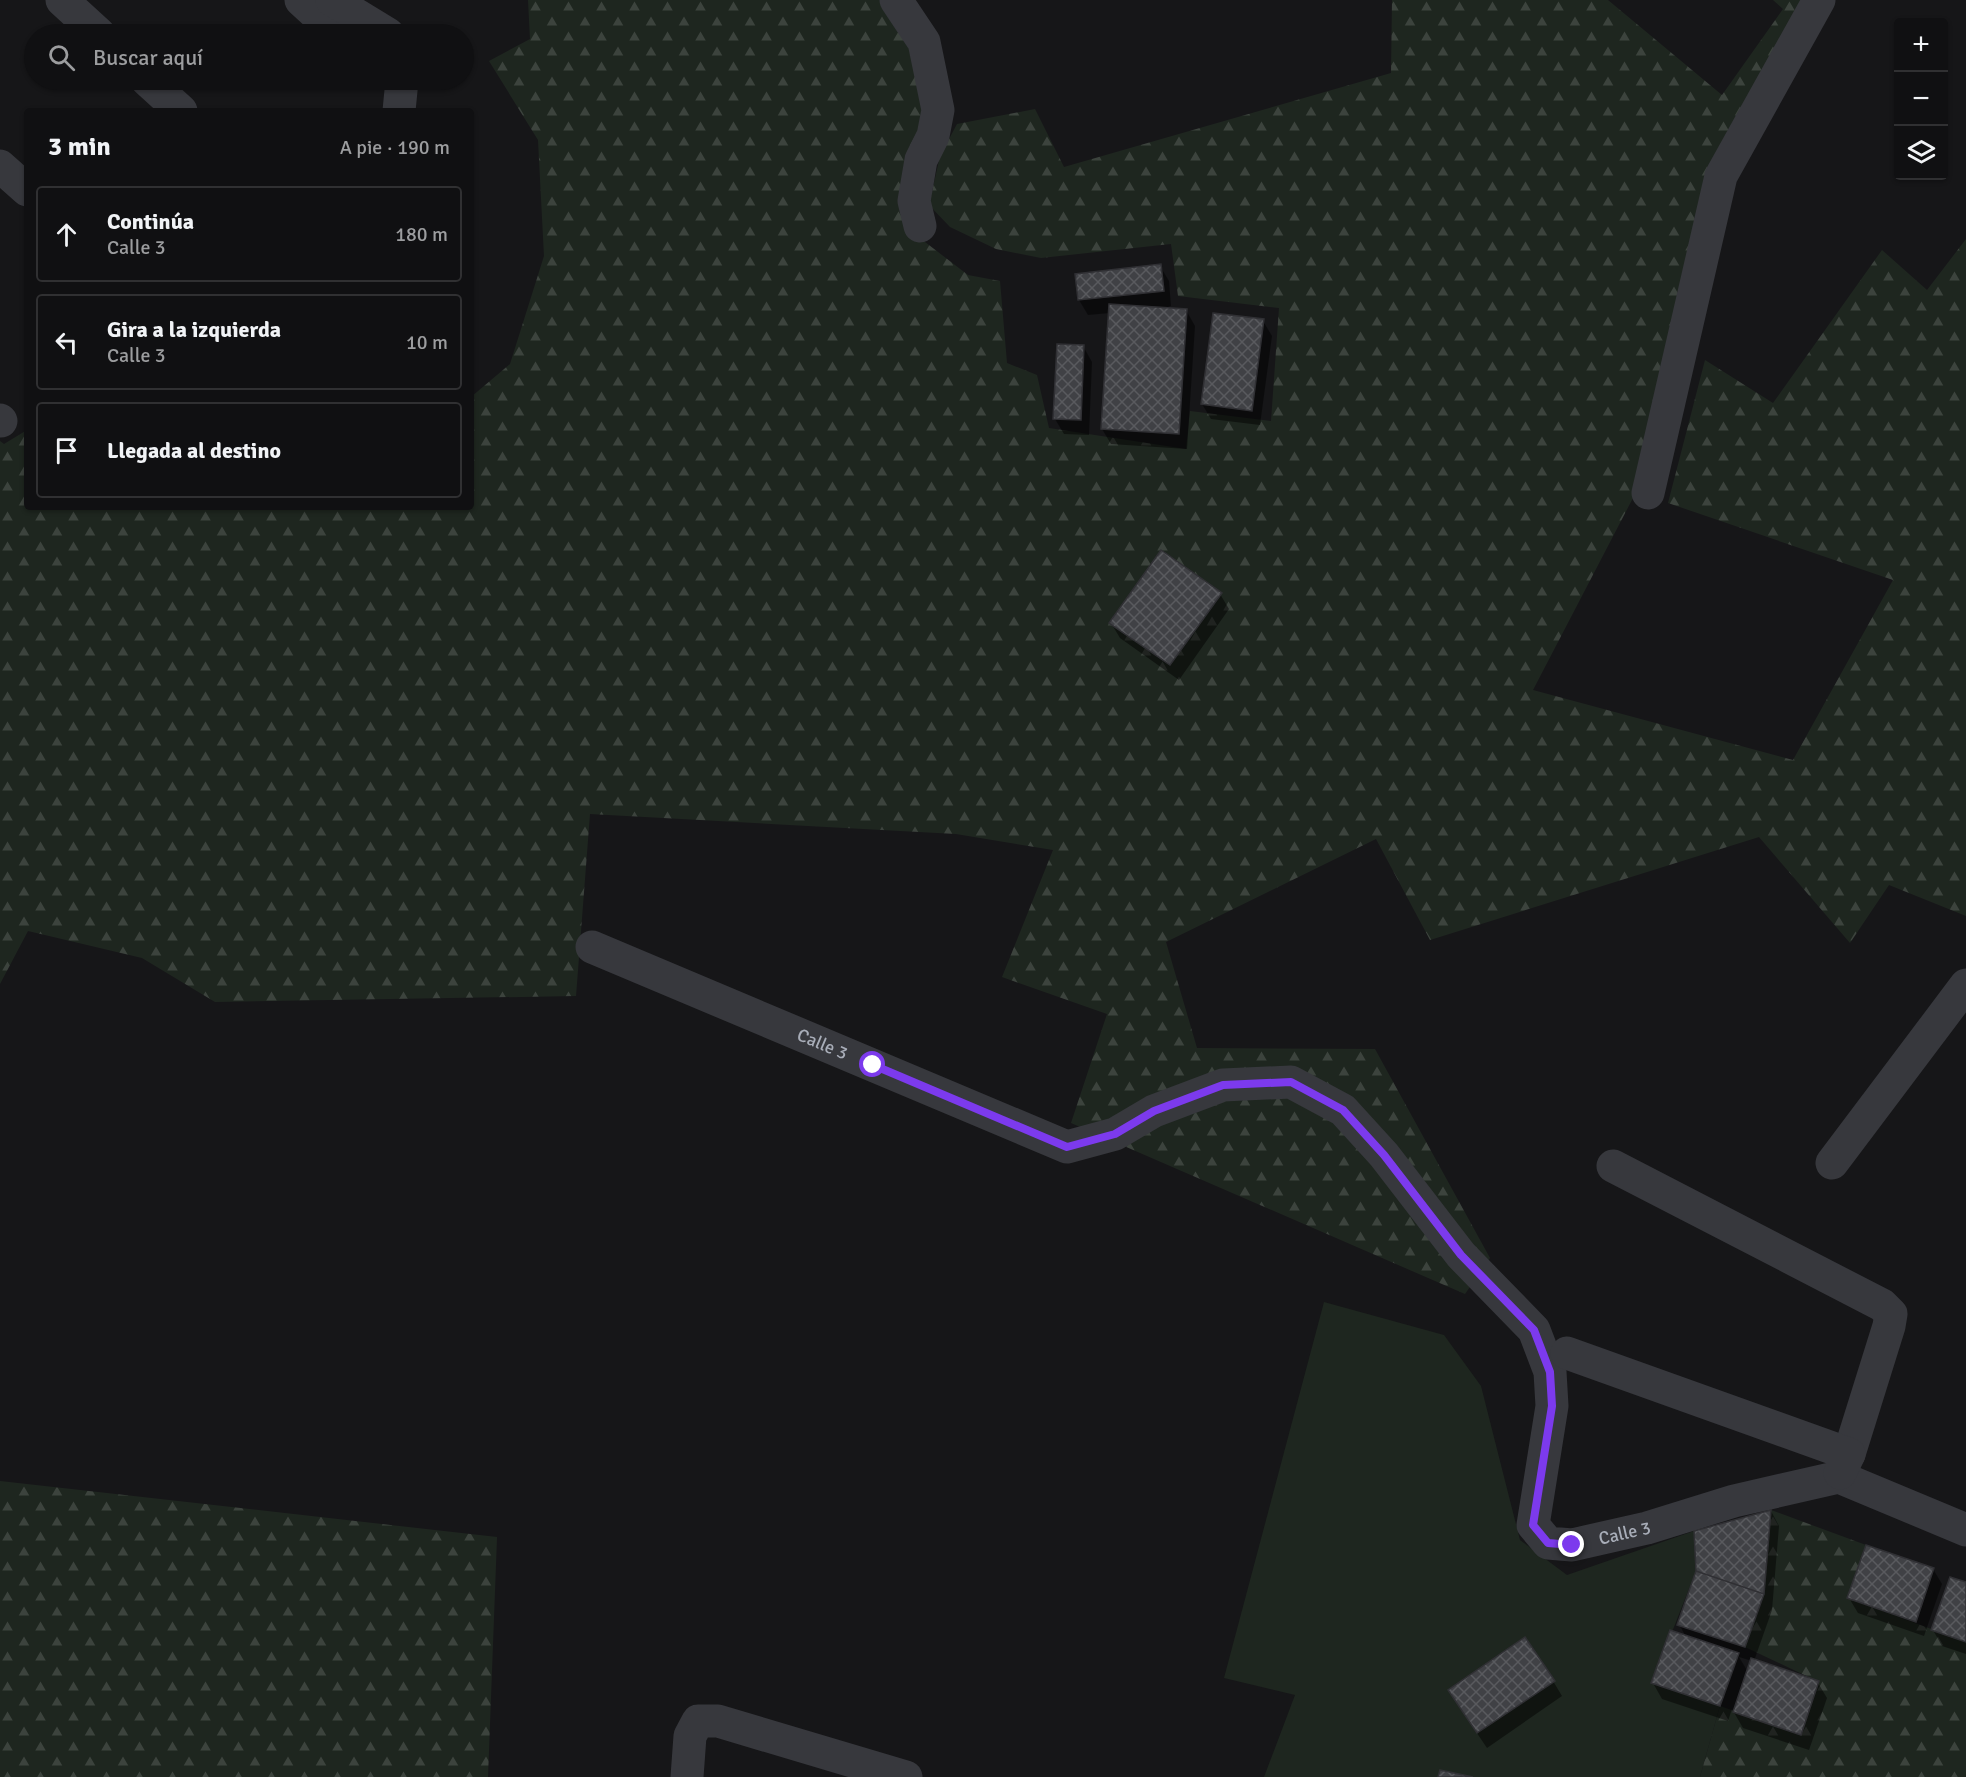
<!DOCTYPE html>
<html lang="es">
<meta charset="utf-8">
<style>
body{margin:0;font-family:Signika,sans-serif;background:#19191b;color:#f1f3f6}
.controls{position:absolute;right:18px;top:18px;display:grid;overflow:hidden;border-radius:6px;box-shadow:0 2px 4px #0004}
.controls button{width:54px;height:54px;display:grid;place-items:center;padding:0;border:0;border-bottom:2px solid #303032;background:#101012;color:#f1f3f6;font:30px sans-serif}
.stop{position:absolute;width:18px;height:18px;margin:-14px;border:4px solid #7c3aed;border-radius:50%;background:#fff}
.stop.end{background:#7c3aed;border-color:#fff;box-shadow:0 2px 6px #0008}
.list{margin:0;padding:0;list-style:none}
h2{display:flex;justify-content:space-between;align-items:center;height:78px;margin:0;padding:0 24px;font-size:26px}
h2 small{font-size:20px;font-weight:400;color:#9c9d9f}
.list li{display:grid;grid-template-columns:39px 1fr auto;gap:18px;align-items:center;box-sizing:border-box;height:96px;margin:0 12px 12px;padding:0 12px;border:2px solid #303032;border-radius:6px}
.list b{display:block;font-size:22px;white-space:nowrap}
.list p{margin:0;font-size:20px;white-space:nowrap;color:#9c9d9f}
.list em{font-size:20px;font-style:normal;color:#9c9d9f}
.icon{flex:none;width:33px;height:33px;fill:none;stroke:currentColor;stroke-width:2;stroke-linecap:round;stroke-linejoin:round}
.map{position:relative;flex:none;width:1966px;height:1777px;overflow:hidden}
.search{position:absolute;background:#101012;box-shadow:0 2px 4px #0004;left:24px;top:24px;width:450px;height:66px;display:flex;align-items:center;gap:15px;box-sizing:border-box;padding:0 21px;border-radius:33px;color:#9c9d9f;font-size:22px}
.panel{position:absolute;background:#101012;box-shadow:0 2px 4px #0004;left:24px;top:108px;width:450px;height:402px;border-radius:6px}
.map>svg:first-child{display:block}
</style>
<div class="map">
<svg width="1966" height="1777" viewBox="0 0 1966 1777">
<defs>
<pattern id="forest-firs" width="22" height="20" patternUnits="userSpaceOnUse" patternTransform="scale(1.5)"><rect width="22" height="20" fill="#1e261f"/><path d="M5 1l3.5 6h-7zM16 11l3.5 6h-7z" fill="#3c433d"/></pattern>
<pattern id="building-cross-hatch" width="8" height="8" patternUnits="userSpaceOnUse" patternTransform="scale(1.5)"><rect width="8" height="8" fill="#404145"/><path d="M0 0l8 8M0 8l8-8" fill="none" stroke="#595a5e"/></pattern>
</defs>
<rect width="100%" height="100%" fill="#161618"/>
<path fill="#1e261f" d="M1324,1302L1444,1335L1481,1386L1520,1540L1567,1575L1694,1531L1696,1571L1652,1683L1720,1706L1700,1777H1264L1295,1695L1224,1678Z"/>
<path fill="url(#forest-firs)" d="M528,0H892L901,9L924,104L912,232L968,275L1000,281L1007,363L1037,375L1049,428L1186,449L1190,411L1271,421L1279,308L1178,296L1171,244L1041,258L996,249L950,227L929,205L940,156L957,124L1035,109L1064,167L1391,73L1392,0H1608L1722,95L1783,9L1773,0H1811L1713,176L1634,496L1533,690L1793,760L1893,580L1668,503L1705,360L1773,403L1882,250L1927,290L1966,239V916L1889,885L1850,943L1759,837L1430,940L1376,839L1166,942L1197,1048L1375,1049L1490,1258L1465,1294L1071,1123L1107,1014L1002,977L1053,850L956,834L590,814L576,996L215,1002L142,958L28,931L0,984V441L4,444L27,430V507H471V397L510,364L544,256L538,140L489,61L530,39Z
M0,1481L497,1537L488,1777H0Z
M1771,1510L1866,1545L1848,1598L1966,1642V1777H1700L1720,1706L1801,1735L1819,1682L1745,1647L1764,1594Z"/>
<path fill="#0007" fill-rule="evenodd" d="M1160,266L1169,281L1171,306L1161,309L1186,310L1195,326L1187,449L1111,444L1102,429L1110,313L1088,315L1079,300Z
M1263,321L1272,336L1260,425L1211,419L1202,404Z
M1083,346L1092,362L1089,435L1064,434L1055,419Z
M1220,594L1229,609L1179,680L1120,638L1111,623Z
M1771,1511L1779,1526L1772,1610L1754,1661L1818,1683L1827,1698L1809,1750L1743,1728L1732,1709L1728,1721L1662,1699L1653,1683L1686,1637L1679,1624ZM1739,1657L1752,1661L1748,1672Z
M1933,1569L1942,1584L1924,1636L1858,1613L1849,1598Z
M1966,1584V1654L1942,1646L1933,1630Z
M1553,1681L1562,1696L1487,1748L1458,1705Z"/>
<path fill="url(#building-cross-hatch)" stroke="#303034" stroke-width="1.5" d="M1161,264L1164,291L1078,300L1075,274Z
M1109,304L1187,309L1179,434L1101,429Z
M1213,313L1264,319L1252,411L1201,404Z
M1057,344L1084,345L1081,420L1053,419Z
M1161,550L1222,593L1170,665L1109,623Z
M1771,1510L1764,1594L1696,1571L1694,1531Z
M1866,1545L1934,1568L1916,1622L1847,1598Z
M1696,1571L1764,1594L1745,1647L1677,1625Z
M1950,1577L1966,1582V1642L1931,1630Z
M1670,1630L1739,1653L1720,1706L1651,1683Z
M1525,1637L1555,1681L1477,1733L1448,1690Z
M1751,1658L1819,1681L1801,1735L1733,1712Z
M1440,1770L1473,1777H1438Z"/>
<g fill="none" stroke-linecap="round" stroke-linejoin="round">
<g stroke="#37383d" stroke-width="33">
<path d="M62,0L99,34"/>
<path d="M301,0L338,34"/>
<path d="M332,0L388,34"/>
<path d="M896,0L924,42L938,110L933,136L921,160L914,201L920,226"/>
<path d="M147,80L181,111"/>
<path d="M399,111L402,80"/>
<path d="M0,166L27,190"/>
<path d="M0,420L1,421"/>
<path d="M1648,493L1721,176L1819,0"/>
<path id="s1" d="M592,947L1067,1147L1115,1134L1154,1111L1223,1085L1291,1082L1343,1110L1384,1155L1461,1255L1534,1330L1550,1372L1552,1406L1533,1525L1548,1543L1572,1545L1647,1528L1734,1501L1839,1477L1966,1530"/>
<path d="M1832,1163L1966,985"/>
<path d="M1613,1166L1882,1305L1891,1314L1889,1326L1849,1454"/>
<path d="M1567,1353L1849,1454L1840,1473"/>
<path d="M687,1777L690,1736L698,1721H718L906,1777"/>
</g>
</g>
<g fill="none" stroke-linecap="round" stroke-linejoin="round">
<path stroke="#7c3aed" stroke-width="8" d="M873,1065L1067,1147L1115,1134L1154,1111L1223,1085L1291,1082L1343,1110L1384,1155L1461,1255L1534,1330L1550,1372L1552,1406L1533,1525L1548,1543L1572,1545"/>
</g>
<g text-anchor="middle" stroke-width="5" stroke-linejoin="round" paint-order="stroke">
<g font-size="18" fill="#a8adb8" stroke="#111113">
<text dy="6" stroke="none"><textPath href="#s1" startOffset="250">Calle 3</textPath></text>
<text dy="6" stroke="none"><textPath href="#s1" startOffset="1404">Calle 3</textPath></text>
</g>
</g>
</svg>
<div class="controls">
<button>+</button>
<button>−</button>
<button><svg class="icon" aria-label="layers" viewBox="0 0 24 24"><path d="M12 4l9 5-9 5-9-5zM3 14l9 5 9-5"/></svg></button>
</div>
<div class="stop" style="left:873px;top:1065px"></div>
<div class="stop end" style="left:1572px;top:1545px"></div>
<div class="search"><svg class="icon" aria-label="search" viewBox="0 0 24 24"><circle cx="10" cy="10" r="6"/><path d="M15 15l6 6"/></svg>Buscar aquí</div>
<section class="panel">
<h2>3 min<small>A pie · 190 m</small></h2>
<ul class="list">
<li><svg class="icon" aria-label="ahead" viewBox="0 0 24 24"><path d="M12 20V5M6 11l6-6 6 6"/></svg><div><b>Continúa</b><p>Calle 3</p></div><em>180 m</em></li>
<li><svg class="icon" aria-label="left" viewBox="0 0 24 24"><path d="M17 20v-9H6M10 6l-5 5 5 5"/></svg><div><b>Gira a la izquierda</b><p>Calle 3</p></div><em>10 m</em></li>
<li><svg class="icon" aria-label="arrive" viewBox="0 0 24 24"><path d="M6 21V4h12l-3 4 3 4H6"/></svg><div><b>Llegada al destino</b></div></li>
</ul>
</section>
</div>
